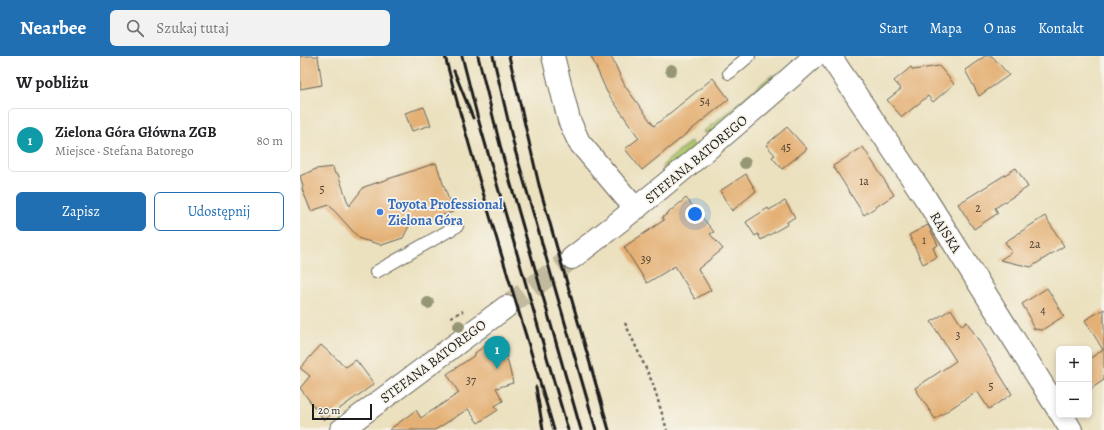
<!DOCTYPE html>
<html lang="pl">
<meta charset="utf-8">
<style>
body{margin:0;font-family:Alegreya,serif;background:#f2f2f2;color:#202124}
.controls{position:absolute;right:12px;bottom:12px;display:grid;overflow:hidden;border-radius:6px;box-shadow:0 2px 6px #0003}
.controls button{width:36px;height:36px;display:grid;place-items:center;padding:0;border:0;border-bottom:1px solid #e0e0e0;background:#fff;color:#202124;font:20px sans-serif}
.scale{position:absolute;left:12px;bottom:10px;width:60px;box-sizing:border-box;padding-left:4px;border:2px solid #1c1c1c;border-top:0;font-size:11px;line-height:14px;white-space:nowrap;color:#1c1c1c;-webkit-text-stroke:3px #f7f3e8;paint-order:stroke}
.you{position:absolute;left:395px;top:158px;width:14px;height:14px;margin:-10px;border:3px solid #fff;border-radius:50%;background:#1a73e8;box-shadow:0 0 0 6px #1a73e833}
.badge{display:grid;place-items:center;width:26px;height:26px;border-radius:50%;background:#1f6fb2;color:#fff;font-size:13px;font-weight:700}
.pin{position:absolute;translate:-50% -33px;filter:drop-shadow(0 1px 2px #0008)}
.pin::after{content:'';position:absolute;top:21px;width:14px;height:12px;background:inherit;clip-path:polygon(0 0,100% 0,50% 100%)}
.list{margin:0;padding:0;list-style:none}
h2{display:flex;justify-content:space-between;align-items:center;height:52px;margin:0;padding:0 16px;font-size:17px}
h2 small{font-size:13px;font-weight:400;color:#757577}
.list li{display:grid;grid-template-columns:26px 1fr auto;gap:12px;align-items:center;box-sizing:border-box;height:64px;margin:0 8px 8px;padding:0 8px;border:1px solid #e0e0e0;border-radius:6px}
.list b{display:block;font-size:15px;white-space:nowrap}
.list p{margin:0;font-size:13px;white-space:nowrap;color:#757577}
.list em{font-size:13px;font-style:normal;color:#757577}
.actions{display:flex;gap:8px;padding:12px 16px}
.actions a{flex:1;padding:9px 0;border:1px solid #1f6fb2;border-radius:6px;text-align:center;font-size:14px;color:#1f6fb2}
.actions .main{background:#1f6fb2;color:#fff}
.icon{flex:none;width:22px;height:22px;fill:none;stroke:currentColor;stroke-width:2;stroke-linecap:round;stroke-linejoin:round}
.map{position:relative;flex:none;width:804px;height:374px;overflow:hidden}
header{display:flex;align-items:center;gap:24px;box-sizing:border-box;height:56px;padding:0 20px;background:#1f6fb2;color:#fff}
header strong{font-size:19px}
nav{display:flex;gap:22px;margin-inline-start:auto;font-size:14px}
.search{width:280px;height:36px;background:#f2f2f2;display:flex;align-items:center;gap:10px;box-sizing:border-box;padding:0 14px;border-radius:6px;color:#757577;font-size:15px}
main{display:flex}
aside{flex:1;background:#fff}
.map>svg:first-child{display:block}
</style>
<header>
<strong>Nearbee</strong>
<div class="search"><svg class="icon" aria-label="search" viewBox="0 0 24 24"><circle cx="10" cy="10" r="6"/><path d="M15 15l6 6"/></svg>Szukaj tutaj</div>
<nav><a>Start</a><a>Mapa</a><a>O nas</a><a>Kontakt</a></nav>
</header>
<main>
<aside>
<h2>W pobliżu<small></small></h2>
<ul class="list">
<li><span class="badge" style="background:#0f9aa8">1</span><div><b>Zielona Góra Główna ZGB</b><p>Miejsce · Stefana Batorego</p></div><em>80 m</em></li>
</ul>
<div class="actions"><a class="main">Zapisz</a><a>Udostępnij</a></div>
</aside>
<div class="map">
<svg width="804" height="374" viewBox="0 0 804 374">
<rect width="100%" height="100%" fill="#f7f3e8"/>
<filter id="ink" filterUnits="userSpaceOnUse"><feTurbulence type="fractalNoise" baseFrequency=".025" numOctaves="2"/><feDisplacementMap in="SourceGraphic" scale="8" xChannelSelector="R" yChannelSelector="G"/><feConvolveMatrix kernelMatrix="1 2 1 2 8 2 1 2 1" color-interpolation-filters="sRGB"/></filter>
<filter id="wash" filterUnits="userSpaceOnUse"><feTurbulence type="fractalNoise" baseFrequency=".012" numOctaves="4" result="noise"/><feDisplacementMap in="SourceGraphic" scale="16" xChannelSelector="R" yChannelSelector="G"/><feGaussianBlur stdDeviation="0.9" result="paint"/><feColorMatrix in="noise" values="0 0 0 0 0 0 0 0 0 0 0 0 0 0 0 0 0 1.4 0 .05"/><feComposite in="paint" operator="in"/></filter>
<g filter="url(#wash)">
<rect width="100%" height="100%" fill="#ebe1bf"/>
<path fill="#adc76d" stroke="#647244" d="M472,19L475,20L409,79L403,76Z
M391,85L395,91L366,116L364,114L363,109L366,106Z"/>
<g id="blocks">
<path fill="#e4b075" d="M0,0H18L22,29L0,33Z
M291,0H311L325,30L354,70L413,22L429,43L342,114L325,93L339,82L307,36Z
M685,0H692L709,19L679,40L665,14Z
M639,10L654,28L633,46L628,40L602,61L587,44L601,33L594,25L611,11L613,14Z
M124,51L131,69L112,75L105,57Z
M487,71L507,93L482,113L472,101L475,99L466,89Z
M563,91L594,139L564,159L533,110Z
M136,107L153,156L109,170L103,182L82,189L60,183L29,149L11,155L2,133L3,130L0,120L16,113L33,111L35,118H38L49,150L64,131Z
M716,112L728,131L695,152L698,157L674,173L658,148Z
M446,118L456,135L432,155L420,135Z
M386,142L414,176L410,178L423,193L398,213L411,234L395,243L375,210L347,227L324,191L364,164L362,162Z
M485,145L495,161L487,166L488,168L461,184L458,178L455,180L446,166L468,152L469,154Z
M745,160L764,190L731,211L700,204L712,196L705,186Z
M628,169L638,189L633,192L637,201L623,208L609,179Z
M747,232L764,260L742,274L734,273L730,265V261L722,248Z
M651,253L662,270L667,266L712,338L689,353L677,335L635,363L615,332L656,305L631,266Z
M804,253V324L789,334V303L803,294L785,264Z
M202,281L213,327L196,332L203,345L195,350L198,354L178,367L168,353L135,374H89L116,354L121,362L159,337L147,318L175,299V297L186,289V286Z
M21,289L46,311L56,304L74,328L24,364L0,332L10,320L0,312Z"/>
</g>
</g>
<g filter="url(#ink)">
<use href="#blocks" fill-opacity="0" stroke="#646155" stroke-width="1"/>
<g fill="none" stroke-linecap="round" stroke-linejoin="round">
<path stroke="#c2ba9e" stroke-width="22" stroke-dasharray="22 11" stroke-linecap="butt" d="M206,251L272,202"/>
<g stroke="#646155" stroke-width="14">
<path id="service" d="M429,17L449,0
M76,216L157,170"/>
</g>
<g stroke="#646155" stroke-width="24">
<path id="minor" d="M253,0L269,64L279,86L328,144L337,152
M530,0L626,143L759,355
M762,359L771,374"/>
</g>
<g stroke="#646155" stroke-width="24">
<path id="tertiary" d="M272,202C356,139 436,70 515,0
M41,374L206,251"/>
</g>
<path stroke="#646155" stroke-width="2.5" stroke-dasharray="3 3" stroke-linecap="butt" d="M151,261L163,255
M325,267L353,328L367,374"/>
<use href="#service" stroke="#fff" stroke-width="12"/>
<use href="#minor" stroke="#fff" stroke-width="22"/>
<use href="#tertiary" stroke="#fff" stroke-width="22"/>
<path stroke="#1c1c1c" stroke-width="3" d="M145,0C177,126 218,249 254,374
M162,0L177,59L268,374
M178,0L202,97L281,374
M193,0L215,94L296,374
M209,0L239,129L309,374
M154,15L173,62
M236,331L243,374"/>
</g>
<g fill="#959675">
<circle cx="371" cy="14" r="6"/>
<circle cx="445" cy="107" r="6"/>
<circle cx="128" cy="247" r="6"/>
<circle cx="159" cy="270" r="6"/>
</g>
</g>
<circle fill="#3f7fe0" stroke="#f7f3e8" stroke-width="1.5" cx="80" cy="156" r="4"/>
<g text-anchor="middle" stroke-width="3.5" stroke-linejoin="round" paint-order="stroke">
<g font-size="12" fill="#4e4132">
<text x="405" y="49">54</text>
<text x="486" y="95">45</text>
<text x="564" y="129">1a</text>
<text x="22" y="137">5</text>
<text x="678" y="156">2</text>
<text x="624" y="188">1</text>
<text x="735" y="192">2a</text>
<text x="346" y="207">39</text>
<text x="743" y="258">4</text>
<text x="658" y="283">3</text>
<text x="171" y="328">37</text>
<text x="691" y="334">5</text>
</g>
<g font-size="14" fill="#1c1c1c" stroke="#f7f3e8">
<text transform="translate(396 103) rotate(-40)" y="5">STEFANA BATOREGO</text>
<text transform="translate(646 176) rotate(58)" y="5">RAJSKA</text>
<text transform="translate(133 305) rotate(-37)" y="5">STEFANA BATOREGO</text>
</g>
<g font-size="14" font-weight="bold" fill="#366cbe" stroke="#f7f3e8" text-anchor="start">
<text x="88" y="153">Toyota Professional<tspan x="88" dy="16">Zielona Góra</tspan></text>
</g>
</g>
</svg>
<div class="controls">
<button>+</button>
<button>−</button>
</div>
<div class="scale">20 m</div>
<div class="you"></div>
<div class="pin badge" style="left:197px;top:313px;background:#0f9aa8">1</div>
</div>
</main>
